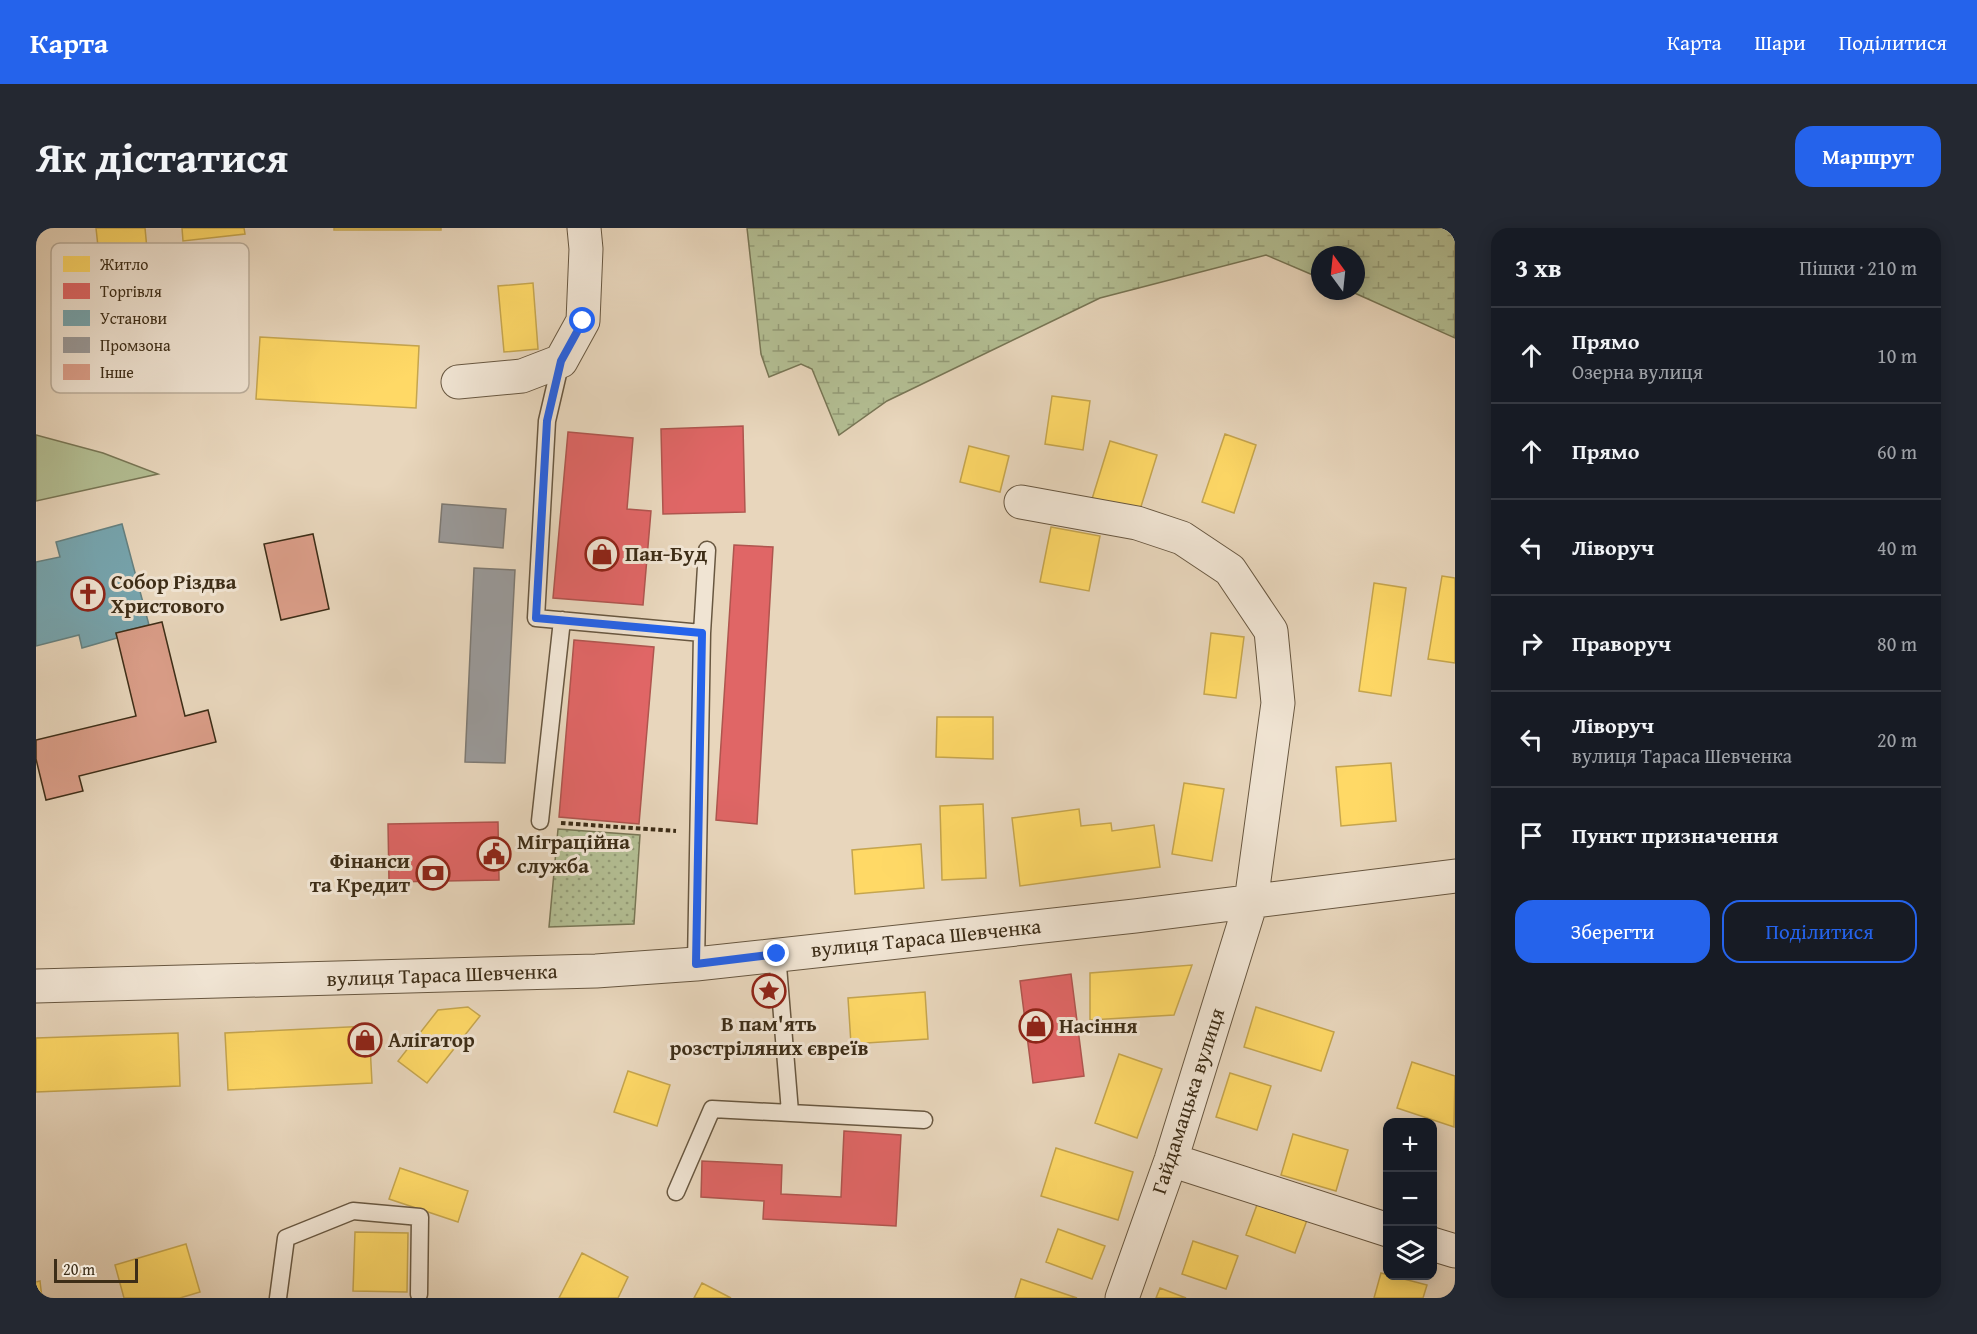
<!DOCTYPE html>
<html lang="uk">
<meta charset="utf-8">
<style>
body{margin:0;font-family:"Gentium Book Plus",serif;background:#242831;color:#f1f3f6}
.controls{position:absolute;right:18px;bottom:18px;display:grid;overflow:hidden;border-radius:12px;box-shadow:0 3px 15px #0003}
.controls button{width:54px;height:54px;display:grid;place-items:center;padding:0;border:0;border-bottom:2px solid #363941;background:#171b24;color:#f1f3f6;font:30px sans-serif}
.compass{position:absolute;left:1275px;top:18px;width:54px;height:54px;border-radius:50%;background:#171b24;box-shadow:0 3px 15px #0003;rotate:345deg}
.scale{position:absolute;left:18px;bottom:15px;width:84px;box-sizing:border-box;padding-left:6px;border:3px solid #3d2d17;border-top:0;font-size:16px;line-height:21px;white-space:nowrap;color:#3d2d17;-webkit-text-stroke:4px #f0e4d3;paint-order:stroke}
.stop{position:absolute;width:18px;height:18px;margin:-14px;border:4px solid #2563eb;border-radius:50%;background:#fff}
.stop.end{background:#2563eb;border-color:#fff;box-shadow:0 2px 6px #0008}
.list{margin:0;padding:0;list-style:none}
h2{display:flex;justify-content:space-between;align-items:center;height:78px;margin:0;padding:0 24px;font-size:26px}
h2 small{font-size:20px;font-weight:400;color:#9ea1a6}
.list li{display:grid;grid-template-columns:39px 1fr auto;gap:18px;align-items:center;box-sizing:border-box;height:96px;padding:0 24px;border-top:2px solid #363941}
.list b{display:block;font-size:22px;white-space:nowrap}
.list p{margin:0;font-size:20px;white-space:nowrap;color:#9ea1a6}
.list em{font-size:20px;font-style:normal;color:#9ea1a6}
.actions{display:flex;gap:12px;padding:18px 24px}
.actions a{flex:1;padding:14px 0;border:2px solid #2563eb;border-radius:18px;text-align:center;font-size:21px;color:#2563eb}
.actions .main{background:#2563eb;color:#fff}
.icon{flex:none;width:33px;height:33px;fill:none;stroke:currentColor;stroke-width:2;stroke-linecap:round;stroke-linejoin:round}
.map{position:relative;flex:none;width:1419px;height:1070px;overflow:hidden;border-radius:18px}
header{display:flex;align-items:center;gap:36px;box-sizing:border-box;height:84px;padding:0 30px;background:#2563eb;color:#fff}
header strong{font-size:28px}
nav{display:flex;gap:33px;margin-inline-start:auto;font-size:21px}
.intro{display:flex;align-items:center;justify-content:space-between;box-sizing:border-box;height:144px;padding:0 36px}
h1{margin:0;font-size:42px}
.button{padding:15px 27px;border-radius:18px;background:#2563eb;color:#fff;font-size:21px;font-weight:700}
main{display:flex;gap:36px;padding:0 36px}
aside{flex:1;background:#171b24;border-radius:18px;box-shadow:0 3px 15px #0003}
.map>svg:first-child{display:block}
</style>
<header>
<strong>Карта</strong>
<nav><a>Карта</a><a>Шари</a><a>Поділитися</a></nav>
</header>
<div class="intro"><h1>Як дістатися</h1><a class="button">Маршрут</a></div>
<main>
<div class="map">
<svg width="1419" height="1070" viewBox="0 0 1419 1070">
<defs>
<pattern id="grass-dots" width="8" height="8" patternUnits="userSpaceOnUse" patternTransform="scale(1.5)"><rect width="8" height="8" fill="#b3be93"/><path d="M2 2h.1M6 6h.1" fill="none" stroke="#939b77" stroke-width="1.8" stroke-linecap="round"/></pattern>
<pattern id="wetland-marsh" width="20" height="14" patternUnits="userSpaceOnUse" patternTransform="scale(1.5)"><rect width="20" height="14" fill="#b3be93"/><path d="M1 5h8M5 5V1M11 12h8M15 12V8" fill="none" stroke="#939b77"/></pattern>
</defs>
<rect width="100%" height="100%" fill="#e8d6bc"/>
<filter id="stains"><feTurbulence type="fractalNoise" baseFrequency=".00333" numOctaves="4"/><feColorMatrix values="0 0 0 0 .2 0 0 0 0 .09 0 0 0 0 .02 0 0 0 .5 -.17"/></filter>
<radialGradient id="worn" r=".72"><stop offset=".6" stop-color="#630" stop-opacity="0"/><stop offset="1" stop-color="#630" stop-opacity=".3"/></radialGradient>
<path fill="url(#grass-dots)" stroke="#787655" stroke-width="1.5" d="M522,601L604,607L598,696L513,699Z"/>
<path fill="url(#wetland-marsh)" stroke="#787655" stroke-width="1.5" d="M711,0H1419V110L1314,63H1320V27H1284V50L1230,27L1064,70L851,173L803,207L776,141L765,136L733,149L725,126Z"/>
<path fill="#b3be93" stroke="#787655" stroke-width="1.5" d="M0,207L67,225L122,246L0,273Z"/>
<path fill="#ffd966" stroke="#c5a54e" stroke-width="1.5" d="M60,0H109L111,21L63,28Z
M146,0H208L209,6L147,13Z
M298,0H405V2H298Z
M497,55L502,121L468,124L462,58Z
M224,109L383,118L380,180L220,171Z
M1016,168L1054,173L1047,222L1009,216Z
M1189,206L1220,217L1198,285L1166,274Z
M1074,213L1121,227L1103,285L1056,271Z
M933,218L973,228L964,264L924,254Z
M1015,299L1064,308L1053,363L1004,354Z
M1406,348L1419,350V435L1392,431Z
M1338,355L1370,360L1355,468L1323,463Z
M1175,405L1208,409L1200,470L1168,466Z
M901,489H957V531L900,529Z
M1355,535L1360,593L1305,598L1300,539Z
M1148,555L1188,561L1176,633L1136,626Z
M947,576L950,650L906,652L904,578Z
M1043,581L1045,598L1075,595L1076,603L1118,597L1124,639L984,658L976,590Z
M885,616L888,660L819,666L816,622Z
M1156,737L1138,787L1054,792V745Z
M889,764L892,811L815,816L812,770Z
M432,779L444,788L391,855L362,833L402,782Z
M1220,779L1298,804L1285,843L1208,819Z
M333,798L336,855L192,862L189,805Z
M142,805L144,858L0,864V810Z
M1083,826L1126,841L1101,910L1059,895Z
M1376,834L1419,848L1418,899L1361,880Z
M592,843L634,857L621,898L578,884Z
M1194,845L1235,858L1221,902L1180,889Z
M1257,906L1312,922L1300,963L1245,947Z
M1020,920L1097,944L1082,992L1005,968Z
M364,940L432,963L422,994L353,971Z
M1222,974L1271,992L1259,1025L1210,1007Z
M1022,1001L1069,1018L1056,1051L1010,1034Z
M319,1004L372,1005L371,1064L317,1063Z
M1157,1013L1202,1028L1190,1061L1146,1046Z
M150,1016L164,1064L144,1070H88L79,1037Z
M546,1025L592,1049L582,1070H523Z
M1345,1045L1391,1057L1387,1070H1338Z
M985,1051L1041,1070H979Z
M4,1053L6,1070H0V1054Z
M666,1055L695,1070H658Z
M1124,1060L1150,1070H1120Z"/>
<path fill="#e06666" stroke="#af554e" stroke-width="1.5" d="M707,198L709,284L627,286L625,201Z
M532,204L597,210L591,281L615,283L607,377L517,370Z
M698,317L737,319L721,596L680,592Z
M538,412L618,419L603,596L523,589Z
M462,594L463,652L353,654L352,596Z
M1035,746L1048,848L997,855L984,753Z
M808,903L865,907L860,998L727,991L728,973L665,969L666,933L746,937L745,966L805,969Z"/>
<path fill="#76a5af" stroke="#658181" stroke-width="1.5" d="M86,296L113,397L80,405L81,410L46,420L43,407L0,418V334L24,329L20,314Z"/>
<path fill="#999" stroke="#7d7972" stroke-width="1.5" d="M406,276L470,281L467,320L403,314Z
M438,340L479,342L469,535L429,534Z"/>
<path fill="#db9e89" stroke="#3d2d17" stroke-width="1.5" d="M277,306L293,381L245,392L228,316Z
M126,394L149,488L172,482L180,514L43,548L47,563L10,572L0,531V512L100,488L80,405Z"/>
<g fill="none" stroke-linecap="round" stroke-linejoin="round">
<g stroke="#685740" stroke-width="19">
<path id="lane" d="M525,133L511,193L500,390L666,405
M504,593L526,392
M741,726L754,884
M660,736L666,405L671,322
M640,964L676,881L888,892
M242,1070L250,1010L317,983L384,989L383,1066"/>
</g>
<g stroke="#685740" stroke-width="35">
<path id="street" d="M422,154L486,148L525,133L547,93L550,21L548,0
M985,274L1101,295L1146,310L1194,342L1235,403L1242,475L1215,674L1135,932L1086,1070
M0,758L560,743L660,736L1099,688L1419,648
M1135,932L1352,1002
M1396,1016L1419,1023"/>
</g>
<path stroke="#3d2d17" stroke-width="4" stroke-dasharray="4.5 3" stroke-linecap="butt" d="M525,595L640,603"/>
<use href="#lane" stroke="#f0e4d3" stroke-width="16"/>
<use href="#street" stroke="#f0e4d3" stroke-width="33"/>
</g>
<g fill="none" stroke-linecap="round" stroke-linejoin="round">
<path stroke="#2563eb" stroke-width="8" d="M547,93L525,133L511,193L500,390L666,405L660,736L741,726"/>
</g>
<defs>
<g id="shop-ring" transform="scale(1.725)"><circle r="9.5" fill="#f0e4d3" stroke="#8f2418" stroke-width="1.5"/><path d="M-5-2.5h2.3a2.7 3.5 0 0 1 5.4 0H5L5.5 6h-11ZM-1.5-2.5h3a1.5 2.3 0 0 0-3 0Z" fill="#8f2418"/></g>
<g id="church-ring" transform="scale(1.725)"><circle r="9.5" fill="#f0e4d3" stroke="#8f2418" stroke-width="1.5"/><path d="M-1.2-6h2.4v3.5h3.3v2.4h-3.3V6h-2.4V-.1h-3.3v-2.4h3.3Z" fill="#8f2418"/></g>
<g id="civic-ring" transform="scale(1.725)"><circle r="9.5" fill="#f0e4d3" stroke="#8f2418" stroke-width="1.5"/><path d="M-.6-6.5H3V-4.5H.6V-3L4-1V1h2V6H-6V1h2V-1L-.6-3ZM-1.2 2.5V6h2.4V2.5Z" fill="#8f2418"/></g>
<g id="bank-ring" transform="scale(1.725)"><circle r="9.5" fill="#f0e4d3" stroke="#8f2418" stroke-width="1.5"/><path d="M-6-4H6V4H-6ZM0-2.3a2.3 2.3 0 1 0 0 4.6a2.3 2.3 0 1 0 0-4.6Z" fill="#8f2418"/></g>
<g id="sight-ring" transform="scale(1.725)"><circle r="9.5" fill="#f0e4d3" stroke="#8f2418" stroke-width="1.5"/><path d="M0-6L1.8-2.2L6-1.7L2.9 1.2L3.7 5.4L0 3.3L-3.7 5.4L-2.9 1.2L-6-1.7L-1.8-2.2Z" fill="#8f2418"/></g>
</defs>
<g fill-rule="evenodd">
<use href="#shop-ring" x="566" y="326"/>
<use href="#church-ring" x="52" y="366"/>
<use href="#civic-ring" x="458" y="626"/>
<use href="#bank-ring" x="397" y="645"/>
<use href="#sight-ring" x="733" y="763"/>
<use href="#shop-ring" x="1000" y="798"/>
<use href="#shop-ring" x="329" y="812"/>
</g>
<g text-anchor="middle" stroke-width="6" stroke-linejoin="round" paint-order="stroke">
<g font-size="21" font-weight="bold" fill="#3d2d17" stroke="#f0e4d3" text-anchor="start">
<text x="589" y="333">Пан-Буд</text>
<text x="75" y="361">Собор Різдва<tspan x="75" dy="24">Христового</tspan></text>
<text x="481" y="621">Міграційна<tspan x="481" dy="24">служба</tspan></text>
<text x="374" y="640" text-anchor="end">Фінанси<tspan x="374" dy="24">та Кредит</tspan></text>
<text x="733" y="803" text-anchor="middle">В пам'ять<tspan x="733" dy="24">розстріляних євреїв</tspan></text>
<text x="1023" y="805">Насіння</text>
<text x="352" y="819">Алігатор</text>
</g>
<g font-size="21" fill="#3d2d17" stroke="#f0e4d3">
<text transform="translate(890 710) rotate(-6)" y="7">вулиця Тараса Шевченка</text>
<text transform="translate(406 747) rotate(-2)" y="7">вулиця Тараса Шевченка</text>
<text transform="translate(1152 873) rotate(-72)" y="7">Гайдамацька вулиця</text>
</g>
</g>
<rect x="15" y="15" width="198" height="150" rx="9" fill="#f0e4d3" stroke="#baad9b" stroke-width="1.5"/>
<rect x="27" y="28" width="27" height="16" fill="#ffd966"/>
<rect x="27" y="55" width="27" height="16" fill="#e06666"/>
<rect x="27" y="82" width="27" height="16" fill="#76a5af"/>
<rect x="27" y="109" width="27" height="16" fill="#999"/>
<rect x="27" y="136" width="27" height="16" fill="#db9e89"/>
<g font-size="16" fill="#3d2d17">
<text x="64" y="42">Житло</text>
<text x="64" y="69">Торгівля</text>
<text x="64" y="96">Установи</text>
<text x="64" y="123">Промзона</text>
<text x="64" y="150">Інше</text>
</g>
<rect width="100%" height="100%" filter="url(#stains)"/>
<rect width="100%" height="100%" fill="url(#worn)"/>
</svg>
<div class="controls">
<button>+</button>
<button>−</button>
<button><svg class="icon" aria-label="layers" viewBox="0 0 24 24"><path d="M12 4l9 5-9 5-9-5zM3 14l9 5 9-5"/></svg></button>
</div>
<svg class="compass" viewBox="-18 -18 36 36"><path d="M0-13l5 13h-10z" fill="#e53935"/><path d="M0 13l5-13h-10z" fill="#9ea1a6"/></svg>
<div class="scale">20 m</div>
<div class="stop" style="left:547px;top:93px"></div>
<div class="stop end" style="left:741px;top:726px"></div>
</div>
<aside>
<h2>3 хв<small>Пішки · 210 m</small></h2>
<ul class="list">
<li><svg class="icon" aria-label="ahead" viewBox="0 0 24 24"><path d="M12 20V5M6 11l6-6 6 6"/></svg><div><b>Прямо</b><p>Озерна вулиця</p></div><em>10 m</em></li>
<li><svg class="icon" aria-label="ahead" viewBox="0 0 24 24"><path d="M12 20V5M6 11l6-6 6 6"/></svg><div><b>Прямо</b></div><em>60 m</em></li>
<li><svg class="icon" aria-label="left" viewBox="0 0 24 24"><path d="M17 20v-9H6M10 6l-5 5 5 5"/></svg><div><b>Ліворуч</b></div><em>40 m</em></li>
<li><svg class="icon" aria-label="right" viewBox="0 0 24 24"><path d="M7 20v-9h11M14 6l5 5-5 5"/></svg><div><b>Праворуч</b></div><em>80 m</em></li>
<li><svg class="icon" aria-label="left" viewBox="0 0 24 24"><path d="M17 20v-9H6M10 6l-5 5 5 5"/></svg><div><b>Ліворуч</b><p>вулиця Тараса Шевченка</p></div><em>20 m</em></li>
<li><svg class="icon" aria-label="arrive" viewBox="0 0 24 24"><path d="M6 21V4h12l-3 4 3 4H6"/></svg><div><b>Пункт призначення</b></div></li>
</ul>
<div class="actions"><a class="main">Зберегти</a><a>Поділитися</a></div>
</aside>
</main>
